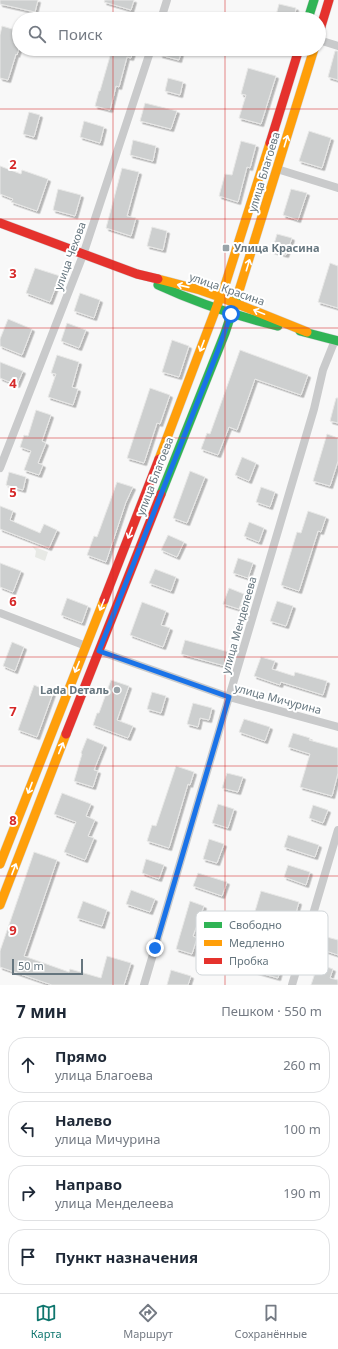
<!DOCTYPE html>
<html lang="ru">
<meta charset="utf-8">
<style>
body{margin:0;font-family:"Noto Sans",sans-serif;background:#f2f2f3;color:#1f2937}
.scale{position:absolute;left:12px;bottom:10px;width:71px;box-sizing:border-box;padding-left:4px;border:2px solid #66767f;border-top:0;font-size:11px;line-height:14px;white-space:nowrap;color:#66767f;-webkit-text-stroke:3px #fff;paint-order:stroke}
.stop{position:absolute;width:12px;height:12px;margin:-9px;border:3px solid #1a73e8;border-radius:50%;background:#fff}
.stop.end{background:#1a73e8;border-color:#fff;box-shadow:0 1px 4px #0008}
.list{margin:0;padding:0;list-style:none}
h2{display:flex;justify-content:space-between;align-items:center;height:52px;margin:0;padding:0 16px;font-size:17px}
h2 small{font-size:13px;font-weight:400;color:#747a83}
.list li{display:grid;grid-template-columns:26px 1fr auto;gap:12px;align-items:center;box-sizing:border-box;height:56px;margin:0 8px 8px;padding:0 8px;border:1px solid #e0e1e3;border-radius:16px}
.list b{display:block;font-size:15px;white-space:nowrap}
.list p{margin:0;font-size:13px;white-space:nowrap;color:#747a83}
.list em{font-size:13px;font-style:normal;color:#747a83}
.icon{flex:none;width:22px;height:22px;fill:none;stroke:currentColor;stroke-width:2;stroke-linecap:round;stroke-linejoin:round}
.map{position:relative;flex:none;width:338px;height:985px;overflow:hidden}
.search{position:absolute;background:#fff;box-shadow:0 1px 3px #0004;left:12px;right:12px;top:12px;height:44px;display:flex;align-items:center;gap:10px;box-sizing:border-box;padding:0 14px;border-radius:22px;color:#747a83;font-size:15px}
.sheet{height:308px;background:#fff}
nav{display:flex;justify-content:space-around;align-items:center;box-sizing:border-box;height:56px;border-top:1px solid #e0e1e3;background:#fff;font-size:11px;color:#747a83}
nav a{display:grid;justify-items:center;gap:2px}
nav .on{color:#0f766e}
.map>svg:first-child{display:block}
</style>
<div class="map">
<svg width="338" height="985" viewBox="0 0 338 985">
<defs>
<filter id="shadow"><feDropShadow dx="2.5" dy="2.5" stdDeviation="0" flood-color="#0004"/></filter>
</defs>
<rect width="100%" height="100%" fill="#f8f8f8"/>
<path fill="#e7e9e5" d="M32,546L48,552L45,561L35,557L36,551Z"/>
<path fill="#cdcfcf" stroke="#e8e8e7" filter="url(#shadow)" d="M0,0H38L35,12L0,4Z
M105,0H134L131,10L104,2Z
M279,4L296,8L294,19H275Z
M2,26L19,31V49L17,55L16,54L8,80L0,78V35Z
M112,49H134L131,58L127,57L119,87L116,86L110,110L95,106L99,91H100Z
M162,49H182L179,60L160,55Z
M335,51H338V80L328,77Z
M248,68L276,76L261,124L239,118L246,95L241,94Z
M168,78L183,82L180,95L165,91Z
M145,103L177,111L171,129L140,121Z
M29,112L40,115L34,137L23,134Z
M84,121L104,127L100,143L80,137Z
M309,131L331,138L322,168L299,161Z
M133,140L156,146L153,161L130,155Z
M241,141L256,145L250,168L247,167L238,202L219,196L225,174L232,175Z
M0,166L21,174L22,170L48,179L37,211L11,202L13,199L0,194Z
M122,168L139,172L127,216L136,218L131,236L106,228Z
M58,189L81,195L75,216L53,210Z
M291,189L307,193L298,220L283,215Z
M152,227L167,231L163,250L147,246Z
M277,234L292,238L286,255L272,251Z
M330,263L338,266V308L318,302Z
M35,268L60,276L50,302L26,293Z
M80,293L100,300L94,318L74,311Z
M8,319L32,329L22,355L0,346V339Z
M67,323L86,330L79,348L61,341Z
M172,340L189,346L179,377L162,372Z
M240,350L308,375L301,395L255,379L237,430L229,427L218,455L201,449L207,433L210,434Z
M57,355L79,362L72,387L78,389L73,405L48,397L56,374L51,373Z
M0,362L23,371L17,385L0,378Z
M150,388L170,395L160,424L157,423L144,463L127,458Z
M336,398H338V423L330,421Z
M36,410L51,415L42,441L46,443L38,463L43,465L39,475L24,470L31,451L20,447L24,435L28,436Z
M327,434L338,438V461L330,486L313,481Z
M242,457L256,463L249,481L235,475Z
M190,471L205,477L187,523L173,518Z
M9,472L26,477L23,490L6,485Z
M117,482L133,487L126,502L106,562L87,555L94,536L97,537Z
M261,487L275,492L270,507L256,502Z
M0,506L13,511L10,520L40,533L44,524L57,530L49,548L0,529Z
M308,511L326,517L321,532L318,531L299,591L281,585L297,532L301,533Z
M249,522L264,528L259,542L244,536Z
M168,535L184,542L177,557L161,550Z
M238,558L253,563L248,578L233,573Z
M0,563L21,571L13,592L0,587Z
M155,569L176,577L171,591L149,583Z
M229,588L244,594L239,609L223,604Z
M67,598L88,606L82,623L61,615Z
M277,601L293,606L286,626L270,621Z
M142,602L166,611L161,625L170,628L163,647L130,635Z
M185,640L229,652L225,666L181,654Z
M12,642L24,647L15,671L3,666Z
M261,657L275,661L272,669L294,676L295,672L327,681L323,695L281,682L280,685L254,676Z
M111,680L129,686L117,720L133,726L128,738L93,725L97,713H99Z
M34,685L53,693L37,737L18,730Z
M152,692L166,696L161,713L147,709Z
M193,703L212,708L209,720L200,718L198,727L187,724Z
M244,719L270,727L265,741L239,732Z
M293,733L310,738L309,740L338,748V773L332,796L300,787L310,754L288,747Z
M87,738L104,745L94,770L98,771L93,787L74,781L82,754L81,753Z
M176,766L194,772L190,785L188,784L169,848L147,841L152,825L156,826Z
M227,773L243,777L238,792L222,788Z
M62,793L91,804L86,816L95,820L88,836L94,838L85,860L64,852L76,822L54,814Z
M218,804L234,809L228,828L212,823Z
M313,805L328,810L323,823L309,818Z
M288,835L319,845L315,857L284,847Z
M209,839L224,844L217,863L203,859Z
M34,852L57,860L24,956L69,972L70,969L101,978L107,956L131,963L124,985H52L0,967V951Z
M146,859L164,865L159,879L142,873Z
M288,865L310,872L306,885L284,877Z
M198,873L227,882L222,896L193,886Z
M131,890L155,899L150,912L126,904Z
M261,891L299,902L278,978L239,967L246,945L259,949L266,922L253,918Z
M83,901L107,910L102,926L77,918Z
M190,901L204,906L193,936L197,938L192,954L176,949Z
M327,937L338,940V955L323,950Z
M318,964L333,969L330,978L338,980V985H311Z
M171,970L191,976L188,985H167Z"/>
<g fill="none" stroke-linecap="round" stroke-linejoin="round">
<g stroke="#d4d5d6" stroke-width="10">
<path id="fast" d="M308,19L314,0
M158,285C197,303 236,316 278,326
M300,331L338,341
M161,494L225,333L238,294"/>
</g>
<g stroke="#d4d5d6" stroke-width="10">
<path id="slow" d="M158,279L200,290L220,297L307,332
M238,294L314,49
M159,459L226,282L270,143
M0,864L104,600
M0,905L66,734"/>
</g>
<g stroke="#d4d5d6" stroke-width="10">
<path id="jam" d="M319,33L329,0
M270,143L299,49
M0,223L137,274L158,279
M104,600L159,459
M66,734L161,494"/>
</g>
<path stroke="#c9cacb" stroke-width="8" d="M161,19L167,0
M319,40L338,46
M277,169L338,188
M0,468L83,255L151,49
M0,613L86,646
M99,651L229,697L338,727
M144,985L314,409L323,370L335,340
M292,985L338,830"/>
<use href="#fast" stroke="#30b455" stroke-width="9"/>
<use href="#slow" stroke="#ff9f0a" stroke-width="9"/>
<use href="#jam" stroke="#e5322d" stroke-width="9"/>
</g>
<defs><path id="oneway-shaft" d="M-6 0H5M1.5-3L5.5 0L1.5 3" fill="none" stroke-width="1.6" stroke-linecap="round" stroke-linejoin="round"/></defs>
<g stroke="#fff">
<use href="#oneway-shaft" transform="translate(286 141) rotate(-73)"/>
<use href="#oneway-shaft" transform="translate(248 265) rotate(-73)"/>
<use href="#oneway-shaft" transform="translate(183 286) rotate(-167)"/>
<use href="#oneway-shaft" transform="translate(259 312) rotate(-158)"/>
<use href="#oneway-shaft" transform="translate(202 346) rotate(111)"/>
<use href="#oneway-shaft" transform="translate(130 533) rotate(111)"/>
<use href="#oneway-shaft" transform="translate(102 605) rotate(112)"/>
<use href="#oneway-shaft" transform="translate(77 667) rotate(112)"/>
<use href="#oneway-shaft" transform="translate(61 748) rotate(-68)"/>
<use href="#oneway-shaft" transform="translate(30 788) rotate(111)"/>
<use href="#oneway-shaft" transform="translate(14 869) rotate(-69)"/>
</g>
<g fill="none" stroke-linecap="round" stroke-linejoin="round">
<path stroke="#1a73e8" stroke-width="5" d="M155,948L229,697L99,651L217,353L231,314"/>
</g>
<path fill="none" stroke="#d62828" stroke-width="1" stroke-opacity="0.55" d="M113,0V19M225,0V19M113,49V985M225,49V985M0,109H338M0,219H338M0,328H338M0,438H338M0,547H338M0,657H338M0,766H338M0,876H338"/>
<g fill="#99a4a9" stroke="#fff" stroke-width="1.5">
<rect x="222" y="244" width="8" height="8" rx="2"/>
<circle cx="117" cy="690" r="4"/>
</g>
<g text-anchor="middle" stroke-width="4" stroke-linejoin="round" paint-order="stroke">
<g font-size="11" fill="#66767f" stroke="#fff">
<text transform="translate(264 172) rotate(-73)" y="4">улица Благоева</text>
<text transform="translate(70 256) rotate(-70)" y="4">улица Чехова</text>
<text transform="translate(227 289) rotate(19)" y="4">улица Красина</text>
<text transform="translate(155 476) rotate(-69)" y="4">улица Благоева</text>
<text transform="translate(239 625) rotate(-74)" y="4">улица Менделеева</text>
<text transform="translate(278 699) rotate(15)" y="4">улица Мичурина</text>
</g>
<g font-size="11" font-weight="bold" fill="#66767f" stroke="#fff" text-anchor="start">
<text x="234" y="252">Улица Красина</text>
<text x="109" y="694" text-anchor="end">Lada Dеталь</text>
</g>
</g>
<rect x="196" y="911" width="132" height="64" rx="6" fill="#fff" stroke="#d1d6d9" stroke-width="1"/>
<rect x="204" y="922" width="18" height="6" fill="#30b455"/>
<rect x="204" y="940" width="18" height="6" fill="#ff9f0a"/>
<rect x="204" y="958" width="18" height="6" fill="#e5322d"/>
<g font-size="11" fill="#66767f">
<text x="229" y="929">Свободно</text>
<text x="229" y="947">Медленно</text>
<text x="229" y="965">Пробка</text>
</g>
<g font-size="13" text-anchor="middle" font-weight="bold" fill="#d62828" stroke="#fff" stroke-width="4" stroke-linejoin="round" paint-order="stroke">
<text x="13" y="169">2</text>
<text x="13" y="278">3</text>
<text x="13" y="388">4</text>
<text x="13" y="497">5</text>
<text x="13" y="606">6</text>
<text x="13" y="716">7</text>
<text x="13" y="825">8</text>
<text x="13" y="935">9</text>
</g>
</svg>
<div class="scale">50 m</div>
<div class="stop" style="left:231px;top:314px"></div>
<div class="stop end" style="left:155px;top:948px"></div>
<div class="search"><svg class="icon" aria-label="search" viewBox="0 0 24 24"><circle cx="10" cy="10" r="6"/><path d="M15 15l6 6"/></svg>Поиск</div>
</div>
<section class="sheet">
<h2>7 мин<small>Пешком · 550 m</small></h2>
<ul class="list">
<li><svg class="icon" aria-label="ahead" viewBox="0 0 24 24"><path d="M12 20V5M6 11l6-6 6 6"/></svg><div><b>Прямо</b><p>улица Благоева</p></div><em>260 m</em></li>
<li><svg class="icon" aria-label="left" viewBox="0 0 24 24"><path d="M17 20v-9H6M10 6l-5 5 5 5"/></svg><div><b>Налево</b><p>улица Мичурина</p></div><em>100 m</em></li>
<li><svg class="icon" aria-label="right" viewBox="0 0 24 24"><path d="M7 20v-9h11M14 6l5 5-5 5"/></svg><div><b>Направо</b><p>улица Менделеева</p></div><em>190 m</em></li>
<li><svg class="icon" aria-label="arrive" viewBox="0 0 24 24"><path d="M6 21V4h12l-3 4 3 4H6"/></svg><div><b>Пункт назначения</b></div></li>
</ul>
</section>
<nav>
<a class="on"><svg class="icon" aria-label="map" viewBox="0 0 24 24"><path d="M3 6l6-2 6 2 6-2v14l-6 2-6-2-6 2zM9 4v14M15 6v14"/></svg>Карта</a>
<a><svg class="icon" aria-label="directions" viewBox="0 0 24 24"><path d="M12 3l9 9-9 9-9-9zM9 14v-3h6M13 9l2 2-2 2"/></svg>Маршрут</a>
<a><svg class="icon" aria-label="saved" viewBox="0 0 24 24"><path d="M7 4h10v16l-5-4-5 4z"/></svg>Сохранённые</a>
</nav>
